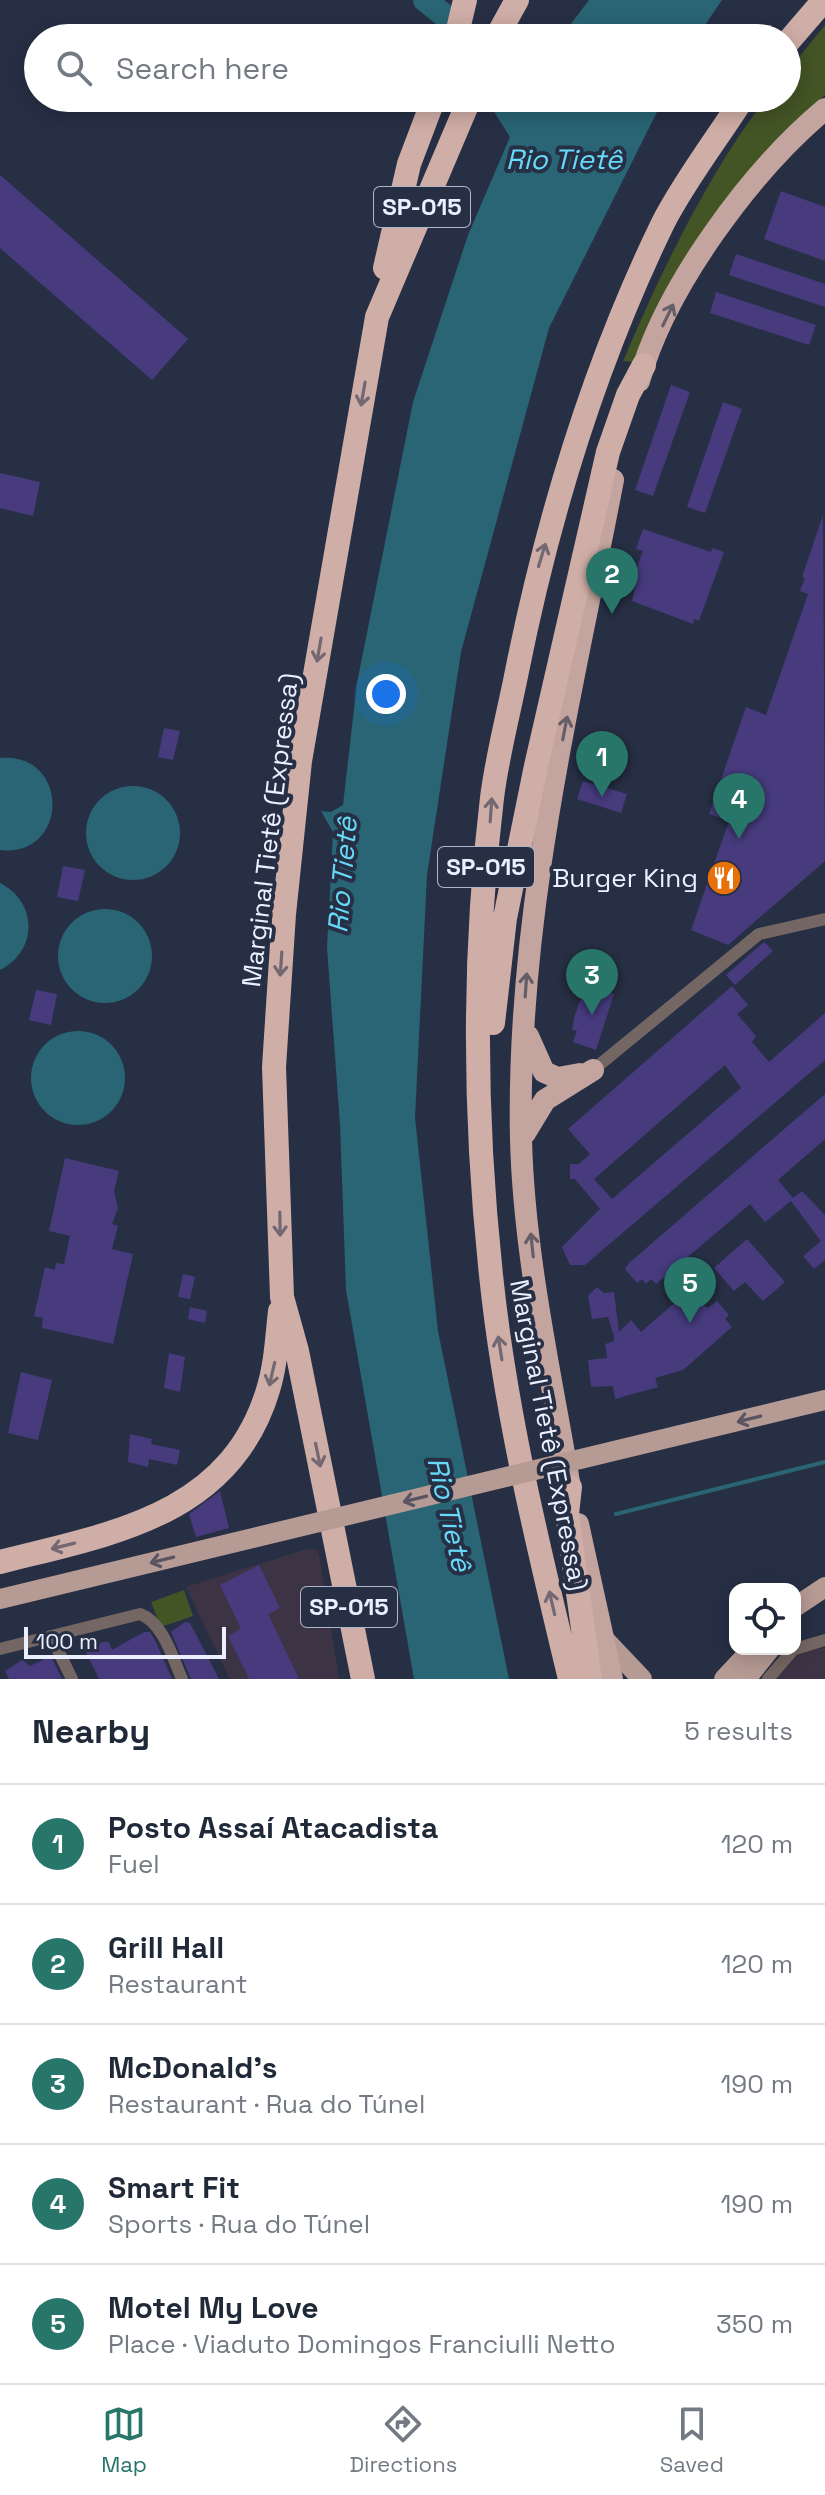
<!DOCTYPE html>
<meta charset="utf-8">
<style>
body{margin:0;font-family:"Space Grotesk",sans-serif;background:#f6f6f7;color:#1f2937}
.controls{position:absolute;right:24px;bottom:24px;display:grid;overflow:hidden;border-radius:16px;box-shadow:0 4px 20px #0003}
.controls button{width:72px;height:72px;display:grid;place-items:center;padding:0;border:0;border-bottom:2px solid #e0e1e3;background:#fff;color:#1f2937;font:40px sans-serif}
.scale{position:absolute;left:24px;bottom:20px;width:202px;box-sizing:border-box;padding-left:8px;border:4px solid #eaf0ff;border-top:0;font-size:22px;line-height:28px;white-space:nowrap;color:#eaf0ff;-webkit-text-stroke:6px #272f45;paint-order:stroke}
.you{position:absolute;left:386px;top:694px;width:28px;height:28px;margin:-20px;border:6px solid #fff;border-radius:50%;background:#1a73e8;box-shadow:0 0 0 12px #1a73e833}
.badge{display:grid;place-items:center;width:52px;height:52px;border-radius:50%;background:#28766a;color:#fff;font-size:26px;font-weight:700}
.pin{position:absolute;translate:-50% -66px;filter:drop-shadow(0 2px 4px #0008)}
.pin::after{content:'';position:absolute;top:42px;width:28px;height:24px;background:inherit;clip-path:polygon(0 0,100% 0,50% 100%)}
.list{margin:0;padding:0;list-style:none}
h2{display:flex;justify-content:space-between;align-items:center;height:104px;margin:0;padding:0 32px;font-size:34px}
h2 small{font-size:26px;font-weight:400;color:#747a83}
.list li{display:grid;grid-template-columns:52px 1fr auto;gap:24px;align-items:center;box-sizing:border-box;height:120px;padding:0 32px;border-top:2px solid #e0e1e3}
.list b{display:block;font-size:30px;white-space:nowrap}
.list p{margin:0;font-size:26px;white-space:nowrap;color:#747a83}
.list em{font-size:26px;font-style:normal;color:#747a83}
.icon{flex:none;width:44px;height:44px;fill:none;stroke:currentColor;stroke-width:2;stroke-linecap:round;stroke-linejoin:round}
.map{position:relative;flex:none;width:825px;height:1679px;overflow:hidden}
.search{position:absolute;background:#fff;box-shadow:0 4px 20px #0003;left:24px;right:24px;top:24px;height:88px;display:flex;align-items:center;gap:20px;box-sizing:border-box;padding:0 28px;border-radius:44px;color:#747a83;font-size:30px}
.sheet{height:704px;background:#fff}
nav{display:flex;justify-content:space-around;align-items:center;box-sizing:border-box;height:112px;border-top:2px solid #e0e1e3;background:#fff;font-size:22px;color:#747a83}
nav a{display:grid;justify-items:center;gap:4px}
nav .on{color:#28766a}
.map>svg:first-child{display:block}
</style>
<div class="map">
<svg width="825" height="1679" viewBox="0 0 825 1679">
<rect width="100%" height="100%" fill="#272f45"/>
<path fill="#3c3444" d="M307,1549H315L319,1554L339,1679H230L186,1587Z
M825,1648V1679H776L801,1651Z"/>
<path fill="#435425" d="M825,25V95C734,171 690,261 633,362L623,361C662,270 706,177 766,98H787V72Z
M184,1590L193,1616L161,1627L151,1602Z"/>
<path fill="#296574" d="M589,0H722L696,38H560Z
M490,98H664L549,328L461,652L427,875L415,1118L438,1331L509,1679H414L346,1290L340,1124L327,948L333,832L321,811L331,812L343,805L357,683L413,402L468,235L510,137L488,102Z
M0,758C71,752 69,858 0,850Z
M86 833a47 47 0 1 1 94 0a47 47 0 1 1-94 0Z
M0,883C38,902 38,951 0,970Z
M58 956a47 47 0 1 1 94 0a47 47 0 1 1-94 0Z
M31 1078a47 47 0 1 1 94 0a47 47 0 1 1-94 0Z"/>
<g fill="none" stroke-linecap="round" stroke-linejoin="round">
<path stroke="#296574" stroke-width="4" d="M616,1514L825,1462"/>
<path stroke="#296574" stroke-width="24" d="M425,0L445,16"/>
</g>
<path fill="#473b7e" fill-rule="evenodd" d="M0,175L188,339L152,380L0,248Z
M781,191L825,207V261L764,239Z
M736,254L825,284V307L729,275Z
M716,292L816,325L809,345L710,313Z
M671,385L690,392L653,496L635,490Z
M723,402L742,409L705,513L687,507Z
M0,473L40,482L33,516L0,508Z
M823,515L825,861L728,945L691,930L729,821L709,814L746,707L766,715L808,594L800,591L805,578L802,577Z
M643,529L711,552L712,548L724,552L699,621L694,619L693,624L632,601L636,584L632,581L643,551L636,549Z
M164,728L180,731L173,760L158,757Z
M583,781L627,794L621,813L577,799Z
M63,866L85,870L78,901L57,897Z
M764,942L773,951L735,985L726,975Z
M588,977L607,984L605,990L614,994L596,1050L573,1042L577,1031L572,1030L574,1018Z
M732,986L748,1005L737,1014L756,1036L752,1042L769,1062L825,1013V1060L585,1265H570L562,1247L600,1209L575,1179H570V1164H579L590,1154L568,1129ZM725,1065L741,1088L612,1199L594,1179Z
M36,990L57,994L51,1025L29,1020Z
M825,1094V1139L778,1180L793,1198L802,1191L825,1215V1260L814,1269L803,1256L821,1241L791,1201L765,1222L750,1204L656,1284L651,1279L646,1284L642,1279L637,1283L625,1269L629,1263Z
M65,1158L119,1171L114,1191L118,1208L112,1224L118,1226L112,1249L133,1254L113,1344L42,1328L43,1318L34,1316L45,1267L55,1270L56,1263L64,1264L70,1236L49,1231Z
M747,1239L785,1282L763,1301L745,1282L734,1291L714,1268Z
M183,1274L195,1277L190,1299L178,1297Z
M597,1287L604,1293L614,1292L619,1332L631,1320L641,1332L687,1292L708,1308L717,1301L729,1315L725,1319L732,1327L683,1370L655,1378L658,1387L615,1399L613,1386L591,1387L588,1360L607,1358L605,1344L614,1341V1336L608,1317L592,1319L588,1296Z
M190,1307L207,1311L205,1323L188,1319Z
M169,1353L185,1357L180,1392L164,1388Z
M21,1372L52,1380L38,1440L8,1433Z
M130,1434L152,1439L151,1444L180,1450L177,1465L149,1459L148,1467L128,1462Z
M220,1491L229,1528L196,1537L189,1514Z
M259,1565L280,1608L268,1614L299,1679H249L228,1636L241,1629L220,1585Z
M185,1622L190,1623L219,1679H191L171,1632Z
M144,1632H150L155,1640L172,1679H99L85,1650L103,1642H109L112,1650Z
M51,1656L62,1679H9L5,1671L22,1660L30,1666Z"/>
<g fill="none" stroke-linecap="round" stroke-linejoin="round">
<path stroke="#746663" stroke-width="12" d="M593,1070L759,934L825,919
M51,1636L72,1679
M0,1649L140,1614C163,1622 173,1659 182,1679
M795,1649L825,1640
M768,1679L794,1649"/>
<path stroke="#b69a94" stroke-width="20" d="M795,1607L825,1587
M604,1639L642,1679
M724,1679L752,1649
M746,1679L770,1649"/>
<path stroke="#c3a49e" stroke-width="22" d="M639,381C665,287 751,171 825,109
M528,1036L544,1072L558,1078L580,1074
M525,1133L545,1100L593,1070
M569,1482C550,1370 524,1254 521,1140C516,916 571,698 613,480
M578,1524L612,1679"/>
<path stroke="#d0aea8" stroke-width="24" d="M456,38L465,0
M496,38L517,0
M787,43L824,0
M385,268L409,164L434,98
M493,1023L505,918L536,766L608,452L628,395L644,365
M570,1487L567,1514L590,1679
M0,1562C110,1534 230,1516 268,1390C276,1364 277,1338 280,1311
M363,1679L297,1351L282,1297L274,1067L284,914L300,761L377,317L470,98
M570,1679C538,1546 505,1411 491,1275C474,1117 473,955 492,798C497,757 508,716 516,676C547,520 593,367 663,223C685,180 717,139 743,98"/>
<path stroke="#b69a94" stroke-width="20" d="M0,1599L825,1400"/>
</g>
<defs><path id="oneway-shaft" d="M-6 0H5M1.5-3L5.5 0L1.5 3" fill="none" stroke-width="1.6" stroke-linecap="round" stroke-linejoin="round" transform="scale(2)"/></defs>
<g stroke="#655e69">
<use href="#oneway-shaft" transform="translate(668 315) rotate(-64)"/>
<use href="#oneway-shaft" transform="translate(565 728) rotate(-79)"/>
<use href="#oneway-shaft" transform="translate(526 985) rotate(-86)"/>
<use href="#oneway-shaft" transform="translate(532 1245) rotate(-96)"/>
</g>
<g stroke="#736872">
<use href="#oneway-shaft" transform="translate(363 394) rotate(100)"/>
<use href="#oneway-shaft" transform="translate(542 555) rotate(-73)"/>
<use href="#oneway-shaft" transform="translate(319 650) rotate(100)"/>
<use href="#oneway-shaft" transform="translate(491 810) rotate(-86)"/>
<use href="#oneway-shaft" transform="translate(281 964) rotate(94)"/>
<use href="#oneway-shaft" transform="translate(280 1224) rotate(89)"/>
<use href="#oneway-shaft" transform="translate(500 1348) rotate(-99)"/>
<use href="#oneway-shaft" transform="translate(272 1374) rotate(103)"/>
<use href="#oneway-shaft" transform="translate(318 1455) rotate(78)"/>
<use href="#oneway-shaft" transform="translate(63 1546) rotate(166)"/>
<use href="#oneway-shaft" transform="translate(552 1603) rotate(-103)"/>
</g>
<g stroke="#595461">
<use href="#oneway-shaft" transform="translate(749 1419) rotate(166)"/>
<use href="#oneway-shaft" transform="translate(415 1499) rotate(166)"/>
<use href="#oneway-shaft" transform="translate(162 1560) rotate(166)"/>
</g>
<defs>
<g id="restaurant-disc" transform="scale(1.8)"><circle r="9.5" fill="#e8710a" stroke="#272f45"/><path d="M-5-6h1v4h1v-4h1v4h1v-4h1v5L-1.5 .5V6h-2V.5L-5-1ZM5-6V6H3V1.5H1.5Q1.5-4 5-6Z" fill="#fff"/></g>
</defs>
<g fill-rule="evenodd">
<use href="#restaurant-disc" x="724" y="878"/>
</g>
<g text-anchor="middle" stroke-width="8" stroke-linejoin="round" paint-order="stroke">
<g fill="#272f45" stroke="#b0b6c7" stroke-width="2">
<rect x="374" y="187" width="96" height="40" rx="6"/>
<rect x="438" y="847" width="96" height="40" rx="6"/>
<rect x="301" y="1587" width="96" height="40" rx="6"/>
</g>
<g font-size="24" font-weight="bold" fill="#eaf0ff">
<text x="422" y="215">SP-015</text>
<text x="486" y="875">SP-015</text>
<text x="349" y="1615">SP-015</text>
</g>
<g font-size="26" fill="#eaf0ff" stroke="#272f45">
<text transform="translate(270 830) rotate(-83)" y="9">Marginal Tietê (Expressa)</text>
<text transform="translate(549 1435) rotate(79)" y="9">Marginal Tietê (Expressa)</text>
</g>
<g font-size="26" fill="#eaf0ff" stroke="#272f45" text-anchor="end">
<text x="698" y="887">Burger King</text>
</g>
<g font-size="28" font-style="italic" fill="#66d9f7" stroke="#272f45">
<text x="564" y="169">Rio Tietê</text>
<text transform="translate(342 875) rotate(-85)" y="10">Rio Tietê</text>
<text transform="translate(450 1514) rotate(77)" y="10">Rio Tietê</text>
</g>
</g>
</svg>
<div class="controls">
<button><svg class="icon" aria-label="locate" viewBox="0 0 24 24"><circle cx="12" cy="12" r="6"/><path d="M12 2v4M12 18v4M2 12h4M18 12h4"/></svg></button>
</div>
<div class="scale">100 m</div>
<div class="you"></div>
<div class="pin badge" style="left:602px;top:797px">1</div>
<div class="pin badge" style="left:612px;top:614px">2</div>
<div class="pin badge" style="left:592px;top:1015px">3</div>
<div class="pin badge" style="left:739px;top:839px">4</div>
<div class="pin badge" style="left:690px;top:1323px">5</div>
<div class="search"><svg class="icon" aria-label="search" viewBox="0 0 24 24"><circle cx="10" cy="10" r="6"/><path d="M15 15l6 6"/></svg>Search here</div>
</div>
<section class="sheet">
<h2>Nearby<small>5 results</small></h2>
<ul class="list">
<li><span class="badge">1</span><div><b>Posto Assaí Atacadista</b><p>Fuel</p></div><em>120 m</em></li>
<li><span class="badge">2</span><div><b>Grill Hall</b><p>Restaurant</p></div><em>120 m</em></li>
<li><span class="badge">3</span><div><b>McDonald's</b><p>Restaurant · Rua do Túnel</p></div><em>190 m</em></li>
<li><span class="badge">4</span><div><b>Smart Fit</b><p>Sports · Rua do Túnel</p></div><em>190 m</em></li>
<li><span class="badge">5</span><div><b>Motel My Love</b><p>Place · Viaduto Domingos Franciulli Netto</p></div><em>350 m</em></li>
</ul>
</section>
<nav>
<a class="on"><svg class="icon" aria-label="map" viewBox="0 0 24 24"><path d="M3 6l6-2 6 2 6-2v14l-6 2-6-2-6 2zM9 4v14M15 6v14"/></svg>Map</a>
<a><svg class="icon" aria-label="directions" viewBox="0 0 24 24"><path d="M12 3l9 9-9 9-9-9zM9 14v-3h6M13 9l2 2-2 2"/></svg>Directions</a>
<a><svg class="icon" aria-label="saved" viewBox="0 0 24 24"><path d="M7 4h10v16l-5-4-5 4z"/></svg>Saved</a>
</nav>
